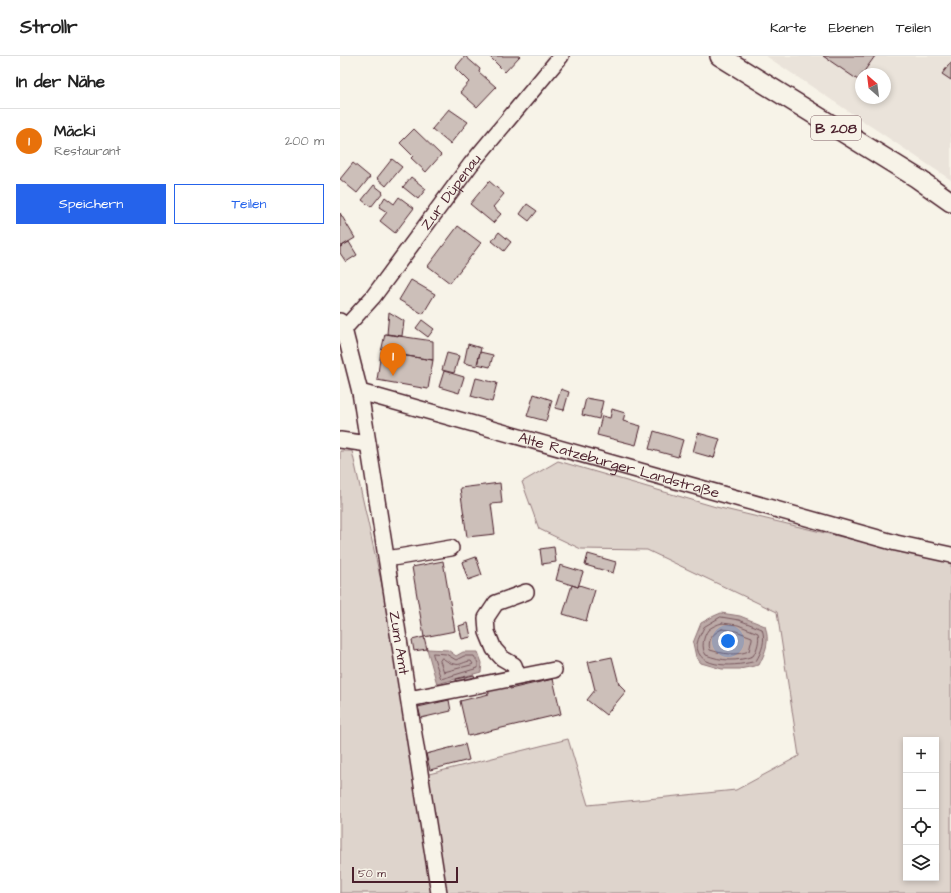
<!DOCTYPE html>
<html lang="de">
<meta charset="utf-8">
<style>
body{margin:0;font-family:"Architects Daughter",sans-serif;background:#f2f2f2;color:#222}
.controls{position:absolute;right:12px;bottom:12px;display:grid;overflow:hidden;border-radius:0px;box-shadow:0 2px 6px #0003}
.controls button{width:36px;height:36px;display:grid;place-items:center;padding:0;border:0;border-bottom:1px solid #e0e0e0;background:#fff;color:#222;font:20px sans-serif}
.compass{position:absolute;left:515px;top:12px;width:36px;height:36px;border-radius:50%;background:#fff;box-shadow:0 2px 6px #0003;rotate:332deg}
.scale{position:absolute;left:12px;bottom:10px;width:106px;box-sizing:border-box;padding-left:4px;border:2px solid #4a1f2b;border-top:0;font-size:11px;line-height:14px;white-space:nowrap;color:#4a1f2b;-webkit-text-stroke:3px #f7f3e8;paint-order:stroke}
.you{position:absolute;left:388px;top:585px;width:14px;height:14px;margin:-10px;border:3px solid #fff;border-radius:50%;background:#1a73e8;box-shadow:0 0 0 6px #1a73e833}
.badge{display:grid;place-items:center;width:26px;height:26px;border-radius:50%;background:#2563eb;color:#fff;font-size:13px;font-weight:700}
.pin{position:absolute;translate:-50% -33px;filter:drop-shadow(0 1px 2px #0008)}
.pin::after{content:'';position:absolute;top:21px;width:14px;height:12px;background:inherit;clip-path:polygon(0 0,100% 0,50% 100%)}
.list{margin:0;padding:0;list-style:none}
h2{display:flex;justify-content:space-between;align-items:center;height:52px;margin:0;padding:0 16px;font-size:17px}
h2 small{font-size:13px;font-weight:400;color:#767676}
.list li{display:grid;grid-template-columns:26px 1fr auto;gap:12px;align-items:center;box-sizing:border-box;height:64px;padding:0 16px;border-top:1px solid #e0e0e0}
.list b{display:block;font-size:15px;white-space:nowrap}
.list p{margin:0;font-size:13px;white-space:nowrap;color:#767676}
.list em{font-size:13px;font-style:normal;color:#767676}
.actions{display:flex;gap:8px;padding:12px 16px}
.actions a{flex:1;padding:9px 0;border:1px solid #2563eb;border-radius:0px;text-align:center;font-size:14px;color:#2563eb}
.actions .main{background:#2563eb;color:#fff}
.icon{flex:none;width:22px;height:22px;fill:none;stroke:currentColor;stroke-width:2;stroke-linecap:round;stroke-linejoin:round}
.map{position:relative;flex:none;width:611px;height:837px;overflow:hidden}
header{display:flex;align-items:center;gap:24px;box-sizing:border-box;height:56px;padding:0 20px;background:#fff;border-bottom:1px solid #e0e0e0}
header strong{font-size:19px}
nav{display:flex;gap:22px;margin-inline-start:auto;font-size:14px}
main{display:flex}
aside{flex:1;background:#fff}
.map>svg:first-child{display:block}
</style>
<header>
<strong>Strollr</strong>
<nav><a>Karte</a><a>Ebenen</a><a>Teilen</a></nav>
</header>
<main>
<aside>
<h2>In der Nähe<small></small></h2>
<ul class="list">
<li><span class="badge" style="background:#e8710a">1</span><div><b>Mäcki</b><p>Restaurant</p></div><em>200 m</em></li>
</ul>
<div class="actions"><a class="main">Speichern</a><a>Teilen</a></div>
</aside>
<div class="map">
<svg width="611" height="837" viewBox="0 0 611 837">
<rect width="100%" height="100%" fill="#f7f3e8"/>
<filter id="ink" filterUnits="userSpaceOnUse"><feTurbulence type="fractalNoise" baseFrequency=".025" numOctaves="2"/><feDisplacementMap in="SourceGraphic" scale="8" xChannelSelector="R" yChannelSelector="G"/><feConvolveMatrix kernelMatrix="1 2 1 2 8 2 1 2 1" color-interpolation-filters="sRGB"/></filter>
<g filter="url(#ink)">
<path fill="#eae3da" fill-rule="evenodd" d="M426,0H611V124ZM521,18H545V42H521Z"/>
<path fill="#ded4cc" stroke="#947a7c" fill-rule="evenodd" d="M0,395H12L45,543L91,837H0Z
M218,405L376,451L611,507V837H99L81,720L228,683L248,749L396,734L459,700L437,556L307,494L241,493L199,473L182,426ZM566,684H596V822H566Z"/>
<path fill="#bcaaa7" stroke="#8e7275" d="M381,557L400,560L425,570C430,585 426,595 419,609L400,613H382L361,607L356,601L353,587L361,567L374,560Z
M87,593L108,594L116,600L123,596H138L142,607L141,616L97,628Z"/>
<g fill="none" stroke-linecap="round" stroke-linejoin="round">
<path stroke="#78575d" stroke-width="1" d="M381,561L399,564L422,573C426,584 422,595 416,605C399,610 356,615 357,588C358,582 362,576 364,571Z
M382,567L398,569L418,577C420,584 417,594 413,600C397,606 381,605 366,599C361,592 363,581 368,574C371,571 378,568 382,567Z
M382,573L396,575L412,581V583L409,595C396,600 383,598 370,594C367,584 373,577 382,573Z
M93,597L106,598L116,604L124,600H134L138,607V612L101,623L93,599Z
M102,602C106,604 110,608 115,608C120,610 125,605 131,605L133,608L131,609L104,616L100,605Z"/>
</g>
<path fill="#ccbfb9" stroke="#4a1f2b" d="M125,0L140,13L139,16L156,31L137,51L120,36L129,26L115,12Z
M149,0H180L165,16Z
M483,0H535L518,24Z
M611,6V24L602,18Z
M109,53L128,66L110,88L92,73Z
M74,73L101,99L86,116L71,102L73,100L60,87Z
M52,103L62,111L46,130L37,122Z
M13,107L30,121L17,137L0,123Z
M71,121L86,133L78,143L63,131Z
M149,125L164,138L153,151L161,158L153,167L130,148Z
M34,129L43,136L31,151L22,144Z
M45,141L54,148L59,141L74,152L55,177L40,165L47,156L39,151Z
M187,148L197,155L189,165L180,158Z
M0,157L15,182L0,191Z
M118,170L141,187L110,227L88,210Z
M159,176L171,186L164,195L152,185Z
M9,186L17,199L6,206L0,197V191Z
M71,224L95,238L83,258L59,244Z
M49,256L64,265L62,280L47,278Z
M82,264L94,273L88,281L76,272Z
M45,278L93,285V304L41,296Z
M128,288L141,292L137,310L124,307Z
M41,296L93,304L88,333L37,324Z
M140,296L153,299L150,311L137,308Z
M107,297L119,300L114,317L102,314Z
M104,315L124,321L119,337L99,331Z
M136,322L157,327L152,346L131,340Z
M221,333L229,336L224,354L215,352Z
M194,338L212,344L206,365L187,360Z
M246,342L263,345L259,363L242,359Z
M272,353L285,357L283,365L301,370L296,389L257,379L262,360L270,362Z
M314,375L343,384L338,401L309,393Z
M358,377L380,383L374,402L353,396Z
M160,427L162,447L151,448L155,478L127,481L120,432Z
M214,491L216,506L202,508L200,493Z
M248,498L276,506L273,517L245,509Z
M136,501L142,519L128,524L122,506Z
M103,505L115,575L84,581L72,511Z
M220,509L243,516L238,531L216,524Z
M232,529L238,531L239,529L255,534L246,565L223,558Z
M128,567L131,581L122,583L119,570Z
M84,581L87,593L74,595L72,584Z
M272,601L279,628L286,635L266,659L247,644L255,634L248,606Z
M134,619L136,626L117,630L116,623Z
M213,623L221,658L128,680L120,645L149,638L148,631L169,626L170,633Z
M109,644L111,655L81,662L78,651Z
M125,688L129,704L90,714L86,698Z"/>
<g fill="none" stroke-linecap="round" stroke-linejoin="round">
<g stroke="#4a1f2b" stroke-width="18">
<g id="minor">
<path id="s1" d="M0,265L4,273L20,336L556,487L611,499"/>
<path id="s2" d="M4,273L33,241L131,108L221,0"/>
<path id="s3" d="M20,336L99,837"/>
<path d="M0,384L28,388"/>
<path d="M47,503L111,492"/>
<path d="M178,620L174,609L162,602L154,593L147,576L146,562L156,547L186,536"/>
<path d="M69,643L214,614"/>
</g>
</g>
<g stroke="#4a1f2b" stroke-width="22">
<path id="major" d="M380,0L577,122L611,146"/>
</g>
<use href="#minor" stroke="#f7f3e8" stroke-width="15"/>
<use href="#major" stroke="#f7f3e8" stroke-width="19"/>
</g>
</g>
<g text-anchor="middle" stroke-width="3" stroke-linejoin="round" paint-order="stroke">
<rect fill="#f7f3e8" stroke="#7e5f64" stroke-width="1" x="471" y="60" width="50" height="24" rx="3"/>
<g font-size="14" font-weight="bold" fill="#4a1f2b">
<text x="496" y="77">B 208</text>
</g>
<g font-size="15" fill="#4a1f2b" stroke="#f7f3e8">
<text dy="5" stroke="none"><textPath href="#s2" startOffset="174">Zur Düpenau</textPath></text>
<text dy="5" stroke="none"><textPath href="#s1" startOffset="343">Alte Ratzeburger Landstraße</textPath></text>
<text dy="5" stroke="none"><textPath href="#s3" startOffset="254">Zum Amt</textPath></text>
</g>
</g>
</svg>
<div class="controls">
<button>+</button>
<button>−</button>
<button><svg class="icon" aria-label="locate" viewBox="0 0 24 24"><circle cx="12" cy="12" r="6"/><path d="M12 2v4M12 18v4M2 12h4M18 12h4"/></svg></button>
<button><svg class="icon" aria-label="layers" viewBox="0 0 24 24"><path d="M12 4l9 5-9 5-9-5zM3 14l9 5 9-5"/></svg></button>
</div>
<svg class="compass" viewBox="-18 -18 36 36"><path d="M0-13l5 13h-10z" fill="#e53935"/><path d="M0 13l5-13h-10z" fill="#767676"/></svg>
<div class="scale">50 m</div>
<div class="you"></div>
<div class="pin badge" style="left:53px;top:320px;background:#e8710a">1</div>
</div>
</main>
